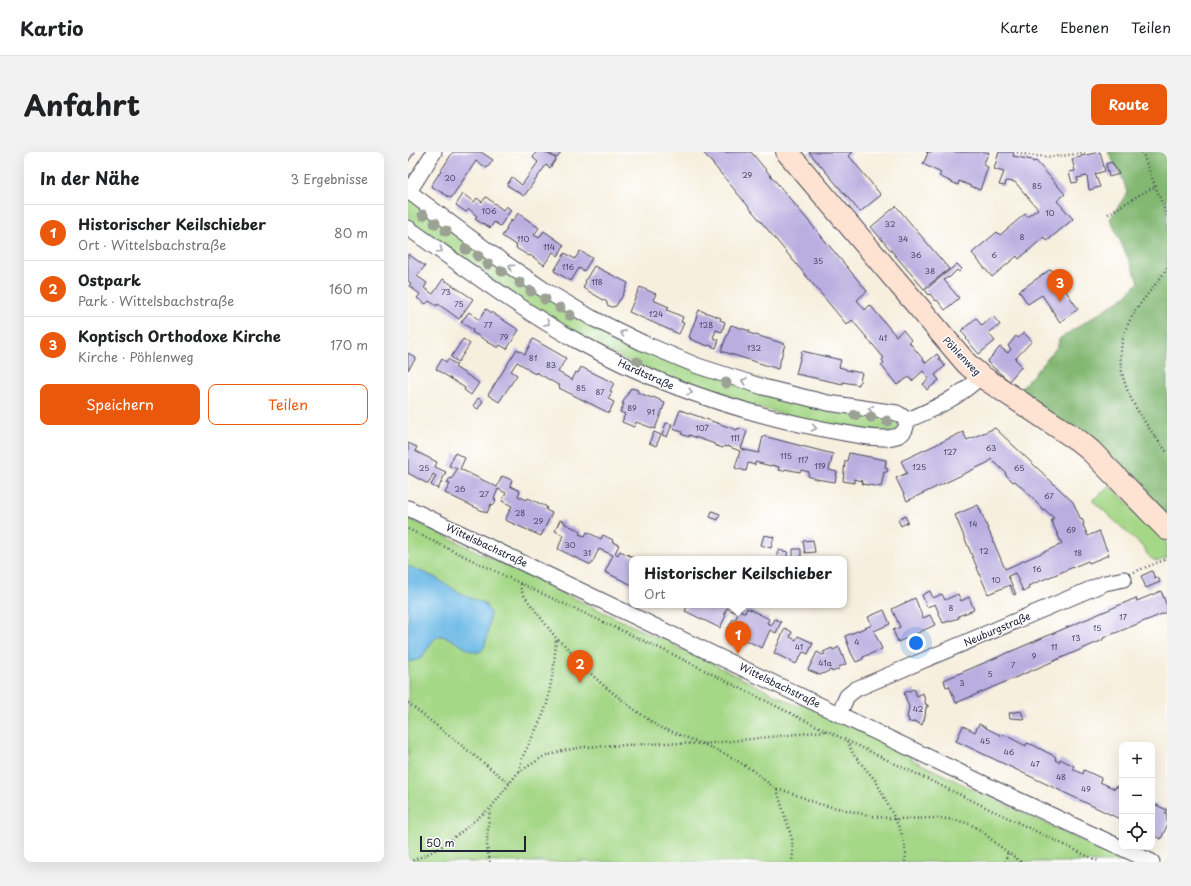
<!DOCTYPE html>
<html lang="de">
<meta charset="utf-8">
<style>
body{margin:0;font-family:"Playpen Sans",sans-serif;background:#f2f2f2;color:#202124}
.controls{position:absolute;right:12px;bottom:12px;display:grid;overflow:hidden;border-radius:8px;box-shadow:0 4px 16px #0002}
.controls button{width:36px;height:36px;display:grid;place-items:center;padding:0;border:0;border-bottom:1px solid #e0e0e0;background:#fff;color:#202124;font:20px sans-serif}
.scale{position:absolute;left:12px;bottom:10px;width:106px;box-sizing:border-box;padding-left:4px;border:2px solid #22223b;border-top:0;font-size:11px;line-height:14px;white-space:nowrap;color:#22223b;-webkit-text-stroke:3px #fff;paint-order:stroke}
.you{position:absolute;left:508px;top:491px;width:14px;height:14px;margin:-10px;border:3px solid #fff;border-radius:50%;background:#1a73e8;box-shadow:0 0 0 6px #1a73e833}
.badge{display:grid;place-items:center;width:26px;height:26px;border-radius:50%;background:#ea580c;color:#fff;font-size:13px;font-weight:700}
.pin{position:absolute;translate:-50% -33px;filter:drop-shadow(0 1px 2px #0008)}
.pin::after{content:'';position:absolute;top:21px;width:14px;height:12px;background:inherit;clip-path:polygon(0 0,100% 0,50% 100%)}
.popup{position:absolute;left:221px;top:404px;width:218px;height:52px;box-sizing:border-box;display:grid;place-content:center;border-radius:8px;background:#fff;filter:drop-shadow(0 1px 3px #0005);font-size:13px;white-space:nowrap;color:#757577}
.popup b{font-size:15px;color:#202124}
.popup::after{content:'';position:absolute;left:50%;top:100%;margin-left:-8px;border:8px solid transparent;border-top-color:#fff}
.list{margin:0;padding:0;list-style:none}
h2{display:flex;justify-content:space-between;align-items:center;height:52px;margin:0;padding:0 16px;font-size:17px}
h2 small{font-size:13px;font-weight:400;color:#757577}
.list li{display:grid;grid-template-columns:26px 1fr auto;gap:12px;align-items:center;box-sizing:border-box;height:56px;padding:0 16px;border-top:1px solid #e0e0e0}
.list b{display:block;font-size:15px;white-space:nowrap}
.list p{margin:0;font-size:13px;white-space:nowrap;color:#757577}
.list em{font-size:13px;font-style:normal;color:#757577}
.actions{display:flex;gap:8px;padding:12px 16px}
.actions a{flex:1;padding:9px 0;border:1px solid #ea580c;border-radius:8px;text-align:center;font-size:14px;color:#ea580c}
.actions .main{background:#ea580c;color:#fff}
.icon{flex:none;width:22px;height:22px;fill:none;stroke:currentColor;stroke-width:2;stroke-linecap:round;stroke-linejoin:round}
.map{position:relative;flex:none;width:759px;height:710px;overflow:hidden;border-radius:8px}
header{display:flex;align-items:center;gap:24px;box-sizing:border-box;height:56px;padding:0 20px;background:#fff;border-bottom:1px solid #e0e0e0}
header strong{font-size:19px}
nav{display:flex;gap:22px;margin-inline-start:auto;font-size:14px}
.intro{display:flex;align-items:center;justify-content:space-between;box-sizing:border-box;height:96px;padding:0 24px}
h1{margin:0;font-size:28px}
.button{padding:10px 18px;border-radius:8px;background:#ea580c;color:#fff;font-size:14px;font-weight:700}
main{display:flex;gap:24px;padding:0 24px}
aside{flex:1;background:#fff;border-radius:8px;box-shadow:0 4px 16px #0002}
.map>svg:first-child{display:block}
</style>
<header>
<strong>Kartio</strong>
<nav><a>Karte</a><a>Ebenen</a><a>Teilen</a></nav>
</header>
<div class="intro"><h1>Anfahrt</h1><a class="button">Route</a></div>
<main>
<aside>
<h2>In der Nähe<small>3 Ergebnisse</small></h2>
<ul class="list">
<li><span class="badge">1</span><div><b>Historischer Keilschieber</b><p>Ort · Wittelsbachstraße</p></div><em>80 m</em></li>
<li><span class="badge">2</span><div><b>Ostpark</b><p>Park · Wittelsbachstraße</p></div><em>160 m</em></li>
<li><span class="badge">3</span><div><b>Koptisch Orthodoxe Kirche</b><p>Kirche · Pöhlenweg</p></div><em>170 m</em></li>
</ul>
<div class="actions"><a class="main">Speichern</a><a>Teilen</a></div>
</aside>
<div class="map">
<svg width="759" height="710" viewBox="0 0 759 710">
<rect width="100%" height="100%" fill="#fff"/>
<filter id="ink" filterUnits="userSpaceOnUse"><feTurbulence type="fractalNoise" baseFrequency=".025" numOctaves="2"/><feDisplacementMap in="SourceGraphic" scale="8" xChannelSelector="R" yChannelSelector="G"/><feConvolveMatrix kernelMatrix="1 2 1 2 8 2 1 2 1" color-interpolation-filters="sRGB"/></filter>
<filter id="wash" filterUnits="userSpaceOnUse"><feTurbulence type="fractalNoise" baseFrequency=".012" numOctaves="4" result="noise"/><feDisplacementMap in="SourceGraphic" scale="16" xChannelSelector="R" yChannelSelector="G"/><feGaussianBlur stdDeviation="0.9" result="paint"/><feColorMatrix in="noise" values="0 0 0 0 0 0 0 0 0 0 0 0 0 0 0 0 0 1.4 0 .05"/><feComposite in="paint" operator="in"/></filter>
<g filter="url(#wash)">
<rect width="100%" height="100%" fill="#f7efde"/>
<path fill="#a4d786" stroke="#637c60" d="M0,43L234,194L488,265L491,272L490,277L485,281L419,275L273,233L172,187L0,72Z
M703,334L759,391V406C756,407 752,409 749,409C743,408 738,402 737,397L684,348Z
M0,366L118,423L120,422L122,418L147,430L145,434V436L252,487L254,486L255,484L267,490L266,492L267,494L296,508L299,505L305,508V512L390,554L393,553L394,550L503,604V607L573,641L576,639L593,647V650L718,710H0Z"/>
<path fill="#83b873" stroke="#526d57" d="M700,0H759V371L610,240L650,194L651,187L716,145L731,130L702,67L719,41L715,27Z"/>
<path fill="#6dbae7" stroke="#486e91" d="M0,414L26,425L57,444L76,451L82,461C81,472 80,485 76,495C68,513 42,478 29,485C23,489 18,501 12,507L0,510Z"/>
<g id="blocks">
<path fill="#baaee0" d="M0,0H7L0,10Z
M45,0H73L85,8L79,16L68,9L43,46L23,34Z
M128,0H137L148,7L142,16L138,13L116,44L99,33L104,25L114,33L130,10L125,6Z
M139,0H153L149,6Z
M295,0H343L459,139L449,148L457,158L462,153L488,184L495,178L503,188L501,190L518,211L529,202L532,206L531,207L537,214L527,223L531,228L519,238L515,232L521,227L515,219L504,229L501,225L489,233L473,213L476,211L474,208L476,206L444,168L439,173Z
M401,0H445L441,4L473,43L452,60Z
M518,0H581L575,13L580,15L572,38L551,29L550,33L531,24L533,21L515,12L520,1Z
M591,0H604L606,1L605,4L624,8L625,10L628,9L657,42L649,49L665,67L639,89L636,85L611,107L609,104L584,125L564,101L589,80L592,83L617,62L619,65L630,57L607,30L598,29L597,34L591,33L596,20L586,17Z
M692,0L697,19L687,22L692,35L681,38L679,24L669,26L670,30L664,31L661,20L667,19L664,7L673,5V4Z
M704,10L711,22L701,25L698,12Z
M55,42L66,50L69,46L74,50L78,45L95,58L98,54L103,58L92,74L86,70L82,76L75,71V72L67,67L69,64L61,57L58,60L48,53Z
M488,54L541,117L516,137L463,75Z
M110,61L131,76L126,83L131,86L136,79L156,93L150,104L145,100L136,113L122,103L121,104L108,96L109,94L94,84L99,77L98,76L103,68L104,70Z
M172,99L184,106L176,119L171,116L163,129L146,119L157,101L167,107Z
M0,102L17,114L9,124L19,131L16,136L25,142L35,127L65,147L51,167L30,152L29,154L21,149L18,152L9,146L12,142L1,134L3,131L0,129Z
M549,112L554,117L551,120L549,118L541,126L540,125L536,128L551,146L537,158L529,148L528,149L522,142L521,143L517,138Z
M186,114L220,131L213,147H212L208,154L204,155L199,153V150L175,136L178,130L177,129Z
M643,117L670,157L652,170L634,143L620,152L611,139Z
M232,135L248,142L245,148L261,155L259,158L275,165L273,170L276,171L271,182L221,160Z
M78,157L111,178L99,197L92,193L90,196L64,180L65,178L53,170L61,160L71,168Z
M291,158L313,166L312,168L317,170L314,180L308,178L305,186L311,188L308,196L301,193L300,194L282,187L283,186L281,185Z
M585,164L592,173L580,181L587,189L571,202L558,187L559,186L553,179L568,166L574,174Z
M323,173L342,179L341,181L377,192L370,217L313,199Z
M616,181L624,189L607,207L614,214L601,229L579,210L592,195L600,201L603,197L600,194L608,184L610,186Z
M55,187L62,192L50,210L43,205Z
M125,187L158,206L150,220L164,228L168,220L170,221L173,215L206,231L202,239L204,240L200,247L206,250L201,261L151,236L152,234L128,220L127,222L120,218L121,217L109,210L103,219L109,223L91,250L80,243L109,197L117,202Z
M394,199L433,208L431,215L438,217V218L454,221L451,233L435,230V232L388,222Z
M0,201L8,206L0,218Z
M34,207L38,210L40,207L49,213L47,215L71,231L63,243L56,238L57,236L28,217Z
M223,236L230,238L229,240L244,246L245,245L252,248V249L257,251L247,277L228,270L226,275L214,270L217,262L212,260L216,252H214L222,237H223Z
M70,246L75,249L70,257L65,254Z
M272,258L329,278L330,276L339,279L333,297L351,301L355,284L425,302L421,318L429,320L427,330L408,327L400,324L401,320L393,318L392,320L377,317L376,319L370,318L371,315L363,313V314L347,310V313L340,311L338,319L327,316L332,299L319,294V295L316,294L315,296L306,293L307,292L281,283V285L273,282L274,280L265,277Z
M258,271L264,272L259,285L254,283Z
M587,276L665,350L673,368L674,367L676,372L675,373L680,384L691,379L701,403L681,411L680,409L620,434L621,437L615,439L607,421L600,424L608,442L606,443L602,433L580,442L547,363L570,353L597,417L654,392L643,368L646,366L636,357L635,358L627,349H628L607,329L605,330L597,322L598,321L583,307L581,310L499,349L488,326L499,321L493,309L555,280L559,288Z
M246,280L253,283L248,294L241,291Z
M0,291L9,295L7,299L29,310L27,315L38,320L30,337L23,333L28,324L25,322L20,332L0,321Z
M47,301L57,306L52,317L89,335L94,324L104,328L102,334L112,339L110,344L119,348L120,346L139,355L138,358L144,361L133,384L97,368L104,354L94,349L98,341L90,337L86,347L88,348L86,353L83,352L79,361L37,341L42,332L39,331L42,326L44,327L49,317L41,314Z
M441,301L478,308L477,316L480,317L479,320H476L473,335L454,332L455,329L446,327V331L435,329L437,309H439Z
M304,359L312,362L310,368L302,365Z
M497,364L500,370L493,374L490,368Z
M152,368L157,370V372L173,379L171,382L177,384L179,380L193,387L195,383L205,388L204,390L211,393L207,401L210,403L212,399L229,407H224V433L197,420L205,403L191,397L183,413L150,397L155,383L147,379Z
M356,383L366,385L363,396L353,393Z
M405,388L407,400L397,401L395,389Z
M385,397H393V407H385Z
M370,398L380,400L378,407H368Z
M744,419L747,426L750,425L752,430L738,436L733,424Z
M522,439L525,446L534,442L537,448L550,442L553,449L561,445L566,458L550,464L551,466L535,471L527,452L519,455L514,443Z
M753,439L759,454V460L695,486V488L548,551L541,534L538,535L536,528L728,446L729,449Z
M507,446L515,466L522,463L527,473L490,490L485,478L492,475L484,457Z
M280,453H334L332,458L337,461L339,456L361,467L359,471L364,473L367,467L373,470L368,481L362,478L354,496L319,479L325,467L327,468L330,462L319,456L316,462L318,463L312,476L277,459Z
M476,458L482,472L466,479L474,497L455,505V507L448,510L443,501L437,484L464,473L460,465Z
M377,476L384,480L382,485L388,488L390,484L405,491L400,502L395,500L388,512L366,501Z
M431,495L438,512L431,515V517L424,520L423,518L412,523L400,518L409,500L415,503L417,502L415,500L424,496L425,498Z
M506,537L509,544L515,541L518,553H520V555H518L517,565L514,573L506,569L505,571L500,569L501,567L499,566L501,555L496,541Z
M613,559L616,567L602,566L601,561Z
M571,572L579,576H578L594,584L595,582L618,594L619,591L625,593L648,605L647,608L651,610L652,607L666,614L665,617L675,622L676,618L693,626L692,630L707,637L708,634L714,637V668L548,589L555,574L567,580Z
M744,651L759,658L757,661L759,662V674L753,687L744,683Z"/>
</g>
</g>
<g filter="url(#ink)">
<use href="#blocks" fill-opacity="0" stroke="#424153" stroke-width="1"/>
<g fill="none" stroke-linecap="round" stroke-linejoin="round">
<g stroke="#424153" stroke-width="17">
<path id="street" d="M0,39L87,104L135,137L184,166L235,191L290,214L355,235L420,251L489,261C495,264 500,268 498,275C493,293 455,284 442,282C348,266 255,236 171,190C111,157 56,115 0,76
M0,41L26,0
M498,269C527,256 549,247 573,224
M0,356L587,637L744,710
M431,562L439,544L448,537L697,431L716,427"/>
</g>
<g stroke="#424153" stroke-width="24">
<path id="secondary" d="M379,0L559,212L573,224L671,289L683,299L759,377"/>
</g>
<path stroke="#424153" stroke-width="2.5" stroke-dasharray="1 3" stroke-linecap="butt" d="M609,0C631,7 654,5 677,0
M734,0L759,64
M700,62L736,40L747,35
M759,116C748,134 732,149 722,168C696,219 729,261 759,300
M0,377L122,436L264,502L392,566L692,710
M726,420L759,407
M112,432L113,438L117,445L148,486L161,497L179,518L195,533L223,555L251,575L295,592L323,605L344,618L369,638L384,687L385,701L384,710
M0,551L101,631
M439,589L445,602L468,629L487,667L493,680L496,690L498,701L497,710
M111,619L114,606L134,565L139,552L146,514L148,487
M369,638L378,639L411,652L464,664L487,667L531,666L547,668L562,672L574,679L586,690L613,710
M1,710C11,706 20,702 29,697C48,686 64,670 81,657
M82,710L79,696V687L82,657L108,623L111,620L135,605L154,599L175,595L259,591L295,592L418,579
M597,710L600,700"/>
<use href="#street" stroke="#fff" stroke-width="15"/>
<use href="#secondary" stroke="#fee3d2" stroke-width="22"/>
</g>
<g fill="#9ba193">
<circle cx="15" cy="63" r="5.5"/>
<circle cx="27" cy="71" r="5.5"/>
<circle cx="38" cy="79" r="5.5"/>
<circle cx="58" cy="97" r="5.5"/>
<circle cx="70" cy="104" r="5.5"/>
<circle cx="80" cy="112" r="5.5"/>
<circle cx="94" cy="119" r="5.5"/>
<circle cx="112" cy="131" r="5.5"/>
<circle cx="123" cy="139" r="5.5"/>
<circle cx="137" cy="147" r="5.5"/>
<circle cx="152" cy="156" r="5.5"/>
<circle cx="162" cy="163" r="5.5"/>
<circle cx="229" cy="210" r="5.5"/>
<circle cx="318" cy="231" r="5.5"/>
<circle cx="447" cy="263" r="5.5"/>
<circle cx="463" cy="265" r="5.5"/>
<circle cx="479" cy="269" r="5.5"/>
</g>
<defs><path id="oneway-chevron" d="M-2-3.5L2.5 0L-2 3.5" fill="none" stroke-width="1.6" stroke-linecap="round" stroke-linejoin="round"/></defs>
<g stroke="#9c9ca7">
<use href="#oneway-chevron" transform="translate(32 98) rotate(35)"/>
<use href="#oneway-chevron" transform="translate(103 115) rotate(-146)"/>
<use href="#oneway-chevron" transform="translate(139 171) rotate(31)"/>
<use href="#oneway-chevron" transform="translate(215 181) rotate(-154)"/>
<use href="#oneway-chevron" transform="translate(336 229) rotate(-162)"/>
<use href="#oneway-chevron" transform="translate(282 240) rotate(18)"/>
<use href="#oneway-chevron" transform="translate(463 257) rotate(-172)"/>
<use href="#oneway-chevron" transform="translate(406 276) rotate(12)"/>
</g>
</g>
<g text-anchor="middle" stroke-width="3" stroke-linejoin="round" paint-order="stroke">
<g font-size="8" fill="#484564">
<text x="339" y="26">29</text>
<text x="42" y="29">20</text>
<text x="629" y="37">85</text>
<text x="81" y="62">106</text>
<text x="642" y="64">10</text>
<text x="482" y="75">32</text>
<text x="614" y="88">8</text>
<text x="115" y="90">110</text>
<text x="495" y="90">34</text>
<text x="141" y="98">114</text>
<text x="508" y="106">36</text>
<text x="586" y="106">6</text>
<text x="410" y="112">35</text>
<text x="160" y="118">116</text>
<text x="522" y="122">38</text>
<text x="189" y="133">118</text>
<text x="38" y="143">73</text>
<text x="51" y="155">75</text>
<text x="248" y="165">124</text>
<text x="80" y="176">77</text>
<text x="298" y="176">128</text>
<text x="96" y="188">79</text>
<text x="475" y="189">41</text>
<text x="346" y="199">132</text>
<text x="125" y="209">81</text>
<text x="143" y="216">83</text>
<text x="173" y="239">85</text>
<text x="192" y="243">87</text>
<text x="224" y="259">89</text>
<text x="243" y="263">91</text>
<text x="294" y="279">107</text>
<text x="327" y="289">111</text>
<text x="583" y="299">63</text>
<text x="542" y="303">127</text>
<text x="378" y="307">115</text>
<text x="395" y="311">117</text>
<text x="412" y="317">119</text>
<text x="511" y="318">125</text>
<text x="16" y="319">25</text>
<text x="611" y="319">65</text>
<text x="52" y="340">26</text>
<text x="76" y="345">27</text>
<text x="641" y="347">67</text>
<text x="112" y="364">28</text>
<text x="130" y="372">29</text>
<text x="565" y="375">14</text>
<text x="663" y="381">69</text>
<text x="162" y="396">30</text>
<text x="576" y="402">12</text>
<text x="179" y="404">31</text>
<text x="670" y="404">18</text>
<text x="629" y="420">16</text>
<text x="588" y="431">10</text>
<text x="543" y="459">8</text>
<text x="715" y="468">17</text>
<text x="689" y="479">15</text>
<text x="668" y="489">13</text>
<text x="449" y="493">4</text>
<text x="391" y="498">41</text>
<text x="646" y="498">11</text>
<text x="626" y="507">9</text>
<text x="417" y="514">41a</text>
<text x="605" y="516">7</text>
<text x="582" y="525">5</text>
<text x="554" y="534">3</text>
<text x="510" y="560">42</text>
<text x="577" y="592">45</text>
<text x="601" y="603">46</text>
<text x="627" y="615">47</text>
<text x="653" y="628">48</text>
<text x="678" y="640">49</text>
</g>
<g font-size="10" fill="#22223b" stroke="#fff">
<text transform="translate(554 204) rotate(46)" y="4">Pöhlenweg</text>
<text transform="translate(238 222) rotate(24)" y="4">Hardtstraße</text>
<text transform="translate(79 393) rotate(25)" y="4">Wittelsbachstraße</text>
<text transform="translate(589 477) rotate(-23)" y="4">Neuburgstraße</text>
<text transform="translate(372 533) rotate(26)" y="4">Wittelsbachstraße</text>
</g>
</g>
</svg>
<div class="controls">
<button>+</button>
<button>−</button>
<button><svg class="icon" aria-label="locate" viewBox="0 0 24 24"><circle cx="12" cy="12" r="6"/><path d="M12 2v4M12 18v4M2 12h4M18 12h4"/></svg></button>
</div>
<div class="scale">50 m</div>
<div class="you"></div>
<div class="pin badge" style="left:330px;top:502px">1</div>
<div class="popup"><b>Historischer Keilschieber</b>Ort</div>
<div class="pin badge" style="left:172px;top:531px">2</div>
<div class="pin badge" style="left:652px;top:150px">3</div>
</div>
</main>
